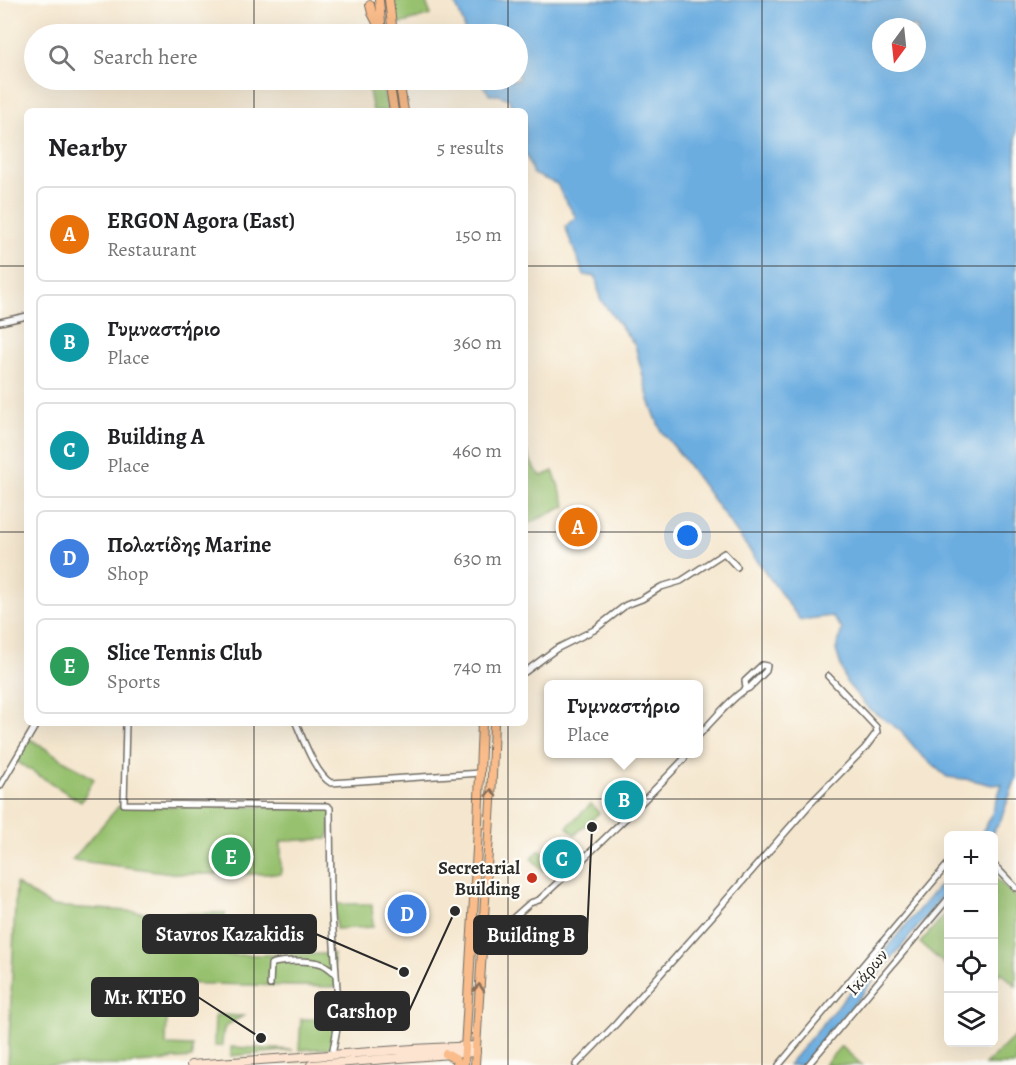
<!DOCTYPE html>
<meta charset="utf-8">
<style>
body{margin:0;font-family:Alegreya,serif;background:#f2f2f2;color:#202124}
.controls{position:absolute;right:18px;bottom:18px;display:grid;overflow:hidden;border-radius:9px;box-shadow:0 6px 24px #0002}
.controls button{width:54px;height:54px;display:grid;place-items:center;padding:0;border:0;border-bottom:2px solid #e0e0e0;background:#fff;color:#202124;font:30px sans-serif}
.compass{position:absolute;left:872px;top:18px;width:54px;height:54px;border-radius:50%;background:#fff;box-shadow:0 6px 24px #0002;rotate:195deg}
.you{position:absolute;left:688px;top:536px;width:21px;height:21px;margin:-15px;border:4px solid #fff;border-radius:50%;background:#1a73e8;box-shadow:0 0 0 9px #1a73e833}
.badge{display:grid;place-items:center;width:39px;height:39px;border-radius:50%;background:#111827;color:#fff;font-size:20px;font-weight:700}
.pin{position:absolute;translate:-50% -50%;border:3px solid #fff;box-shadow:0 2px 6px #0006}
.popup{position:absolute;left:544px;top:680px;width:159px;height:78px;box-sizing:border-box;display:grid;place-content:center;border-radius:9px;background:#fff;filter:drop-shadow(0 2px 4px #0005);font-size:20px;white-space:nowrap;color:#757577}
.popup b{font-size:22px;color:#202124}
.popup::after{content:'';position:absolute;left:50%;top:100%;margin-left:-12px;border:12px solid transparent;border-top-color:#fff}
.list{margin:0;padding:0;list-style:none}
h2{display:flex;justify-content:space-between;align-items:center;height:78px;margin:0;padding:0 24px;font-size:26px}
h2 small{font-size:20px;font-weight:400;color:#757577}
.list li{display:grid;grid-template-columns:39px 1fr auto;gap:18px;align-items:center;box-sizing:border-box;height:96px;margin:0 12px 12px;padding:0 12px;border:2px solid #e0e0e0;border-radius:9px}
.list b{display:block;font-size:22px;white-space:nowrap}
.list p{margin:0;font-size:20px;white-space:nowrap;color:#757577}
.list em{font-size:20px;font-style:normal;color:#757577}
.icon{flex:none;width:33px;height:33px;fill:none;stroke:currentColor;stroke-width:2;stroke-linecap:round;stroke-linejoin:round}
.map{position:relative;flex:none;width:1016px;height:1065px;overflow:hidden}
.search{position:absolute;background:#fff;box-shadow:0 6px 24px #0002;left:24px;top:24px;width:504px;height:66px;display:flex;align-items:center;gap:15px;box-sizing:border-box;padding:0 21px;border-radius:33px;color:#757577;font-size:22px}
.panel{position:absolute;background:#fff;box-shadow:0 6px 24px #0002;left:24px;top:108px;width:504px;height:618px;border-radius:9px}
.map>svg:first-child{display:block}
</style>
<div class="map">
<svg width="1016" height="1065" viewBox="0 0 1016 1065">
<rect width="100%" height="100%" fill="#fdfcf7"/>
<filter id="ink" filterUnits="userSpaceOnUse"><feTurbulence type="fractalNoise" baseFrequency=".0167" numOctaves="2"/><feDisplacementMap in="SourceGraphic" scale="12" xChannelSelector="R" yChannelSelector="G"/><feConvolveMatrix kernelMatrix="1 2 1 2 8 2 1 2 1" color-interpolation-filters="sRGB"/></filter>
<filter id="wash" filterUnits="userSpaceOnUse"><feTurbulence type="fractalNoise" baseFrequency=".008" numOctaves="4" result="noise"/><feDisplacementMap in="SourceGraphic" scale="24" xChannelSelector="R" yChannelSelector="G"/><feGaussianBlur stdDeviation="1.35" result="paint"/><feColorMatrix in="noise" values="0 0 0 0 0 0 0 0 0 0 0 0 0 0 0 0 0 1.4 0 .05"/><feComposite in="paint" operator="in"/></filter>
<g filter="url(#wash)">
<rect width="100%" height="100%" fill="#f5e7cf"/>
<path fill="#97c16e" stroke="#61764c" stroke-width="1.5" d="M394,0H425L431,15L396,25Z
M367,80H381L388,111H373Z
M527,452L535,470L542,476L553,471L566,506L525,525V453Z
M30,739L94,779L81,802L16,761Z
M591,804L599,813L575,835L567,827Z
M119,806L332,807L330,832L327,839L281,841V874H180L72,860Z
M540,850L552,862L543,871L531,858Z
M994,876L1016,898V986L1001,972L994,979Z
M16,884L51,906L174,914L225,913V955L333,954L336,987L168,983L166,1045L192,1046V1058L166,1060V1061L134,1063L130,1065H8Z
M335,904H372L373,927L336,929Z
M948,911V967L920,943Z
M215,1015L243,1016C224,1027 223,1023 222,1046H214Z
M301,1019L336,1020L332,1048L299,1050Z
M1016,1035V1065H985Z
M841,1046L862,1065H824Z
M231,1047L293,1050L231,1056Z"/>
<path fill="#6cade0" stroke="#4c6c86" stroke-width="1.5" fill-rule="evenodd" d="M454,0H1016V778L1000,822L991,835H980L990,819L1002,784L992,785L972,780L947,777L921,755L901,731L869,709L846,682L836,650L842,629L832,616L800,620L680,454L661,431L649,400L635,345L600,299L596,277L584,275L565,227L576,217L562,195L557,184L533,174L525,151V111H512L509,99L499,95H490L479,80H518V34H464V25ZM881,27H917V63H881Z
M948,875V890L804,1065H788Z"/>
</g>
<g filter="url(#ink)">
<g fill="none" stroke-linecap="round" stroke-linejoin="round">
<g stroke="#726d64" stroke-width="8">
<path id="street" d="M0,322L27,316
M525,672L556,649L594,630L626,605L642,599L661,587L681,581L724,553L737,567
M126,723L124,804L327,806L330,808L331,901L339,1018L332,1055
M296,723C303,739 316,775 331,783L481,773
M699,735C710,724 737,691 749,688L766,671L767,666L762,665L745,681L746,688
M0,786L37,723
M994,865L1016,888
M483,945L530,903L539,900C589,854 638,808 684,759L686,754
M270,985L271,964C283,960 310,960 322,964C327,966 331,970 335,973
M576,1065L616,1024L715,913L810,804L865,748L877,732L876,727L828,676
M779,1065L948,864
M808,1065L948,899"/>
</g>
<g stroke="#726d64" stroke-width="10">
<path id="secondary" d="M191,1065L413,1049L476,1046
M311,1065L476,1052"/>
</g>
<g stroke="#726d64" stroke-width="10">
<path id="primary" d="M379,0L382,34
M389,0L393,34
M370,5L372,13L379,27
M389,80L394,111
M399,80L404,111
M446,1054L455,1059L459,1065
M464,1065L477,849L482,723
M475,1065L491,802L494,723"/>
</g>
<use href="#street" stroke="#fff" stroke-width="5"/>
<use href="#secondary" stroke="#fde4d0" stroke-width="8"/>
<use href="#primary" stroke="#f9bc8a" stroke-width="8"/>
</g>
<defs><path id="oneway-chevron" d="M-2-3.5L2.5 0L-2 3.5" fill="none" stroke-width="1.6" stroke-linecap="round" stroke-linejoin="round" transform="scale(1.5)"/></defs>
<g stroke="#886c56">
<use href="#oneway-chevron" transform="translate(491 793) rotate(-87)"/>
<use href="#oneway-chevron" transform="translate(479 988) rotate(-86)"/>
</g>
</g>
<path fill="none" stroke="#2b2b2b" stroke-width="1.5" stroke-opacity="0.55" d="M254,0V34M508,0V34M762,0V1065M254,80V111M508,80V111M0,266H27M525,266H1016M0,532H27M525,532H1016M254,723V1065M508,723V1065M0,799H1016"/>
<circle fill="#c8321e" stroke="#fdfcf7" stroke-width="2" cx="532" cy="878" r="6"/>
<g text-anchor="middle" stroke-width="4.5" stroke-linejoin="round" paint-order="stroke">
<g font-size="18" font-weight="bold" fill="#2b2b2b" stroke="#fdfcf7" text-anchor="end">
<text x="520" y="874">Secretarial<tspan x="520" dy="21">Building</tspan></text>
</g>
<g font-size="18" fill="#2b2b2b" stroke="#fdfcf7">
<text transform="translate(867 972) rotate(-50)" y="6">Ικάρων</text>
</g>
</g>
<path fill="none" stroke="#2b2b2b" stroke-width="2" d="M404 972L316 934M592 827L587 935M261 1038L198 997M455 911L409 1011"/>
<g fill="#2b2b2b" stroke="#fdfcf7" stroke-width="2">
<circle cx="404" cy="972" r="6"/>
<circle cx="592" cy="827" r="6"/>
<circle cx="261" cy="1038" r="6"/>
<circle cx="455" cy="911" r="6"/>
</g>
<g fill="#2b2b2b" stroke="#2b2b2b" stroke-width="2">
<rect x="143" y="915" width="173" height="38" rx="6"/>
<rect x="474" y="916" width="113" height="38" rx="6"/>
<rect x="92" y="978" width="106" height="38" rx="6"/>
<rect x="315" y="992" width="94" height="38" rx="6"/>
</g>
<g font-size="20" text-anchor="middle" font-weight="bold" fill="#fff">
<text x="230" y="941">Stavros Kazakidis</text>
<text x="531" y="942">Building B</text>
<text x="145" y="1004">Mr. KTEO</text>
<text x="362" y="1018">Carshop</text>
</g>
</svg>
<div class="controls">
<button>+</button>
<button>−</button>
<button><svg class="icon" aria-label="locate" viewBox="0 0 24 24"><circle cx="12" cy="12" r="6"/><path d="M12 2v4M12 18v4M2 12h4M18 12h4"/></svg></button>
<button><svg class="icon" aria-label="layers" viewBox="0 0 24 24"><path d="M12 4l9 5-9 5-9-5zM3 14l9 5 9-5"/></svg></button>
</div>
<svg class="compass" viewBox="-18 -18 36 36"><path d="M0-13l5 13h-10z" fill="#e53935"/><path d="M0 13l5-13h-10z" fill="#757577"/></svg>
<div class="you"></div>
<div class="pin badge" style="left:578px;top:527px;background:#e8710a">A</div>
<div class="pin badge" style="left:624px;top:800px;background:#0f9aa8">B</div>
<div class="popup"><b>Γυμναστήριο</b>Place</div>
<div class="pin badge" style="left:562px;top:859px;background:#0f9aa8">C</div>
<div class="pin badge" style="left:407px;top:914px;background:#3f7fe0">D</div>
<div class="pin badge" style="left:231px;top:857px;background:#2e9e5b">E</div>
<div class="search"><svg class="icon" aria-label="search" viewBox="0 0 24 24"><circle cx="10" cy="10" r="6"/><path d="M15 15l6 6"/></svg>Search here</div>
<section class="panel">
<h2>Nearby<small>5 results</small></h2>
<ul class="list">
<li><span class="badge" style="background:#e8710a">A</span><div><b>ERGON Agora (East)</b><p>Restaurant</p></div><em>150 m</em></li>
<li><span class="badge" style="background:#0f9aa8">B</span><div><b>Γυμναστήριο</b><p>Place</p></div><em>360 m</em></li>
<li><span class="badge" style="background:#0f9aa8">C</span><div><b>Building A</b><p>Place</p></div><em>460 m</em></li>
<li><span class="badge" style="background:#3f7fe0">D</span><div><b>Πολατίδης Marine</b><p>Shop</p></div><em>630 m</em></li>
<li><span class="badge" style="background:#2e9e5b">E</span><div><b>Slice Tennis Club</b><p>Sports</p></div><em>740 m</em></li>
</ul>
</section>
</div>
